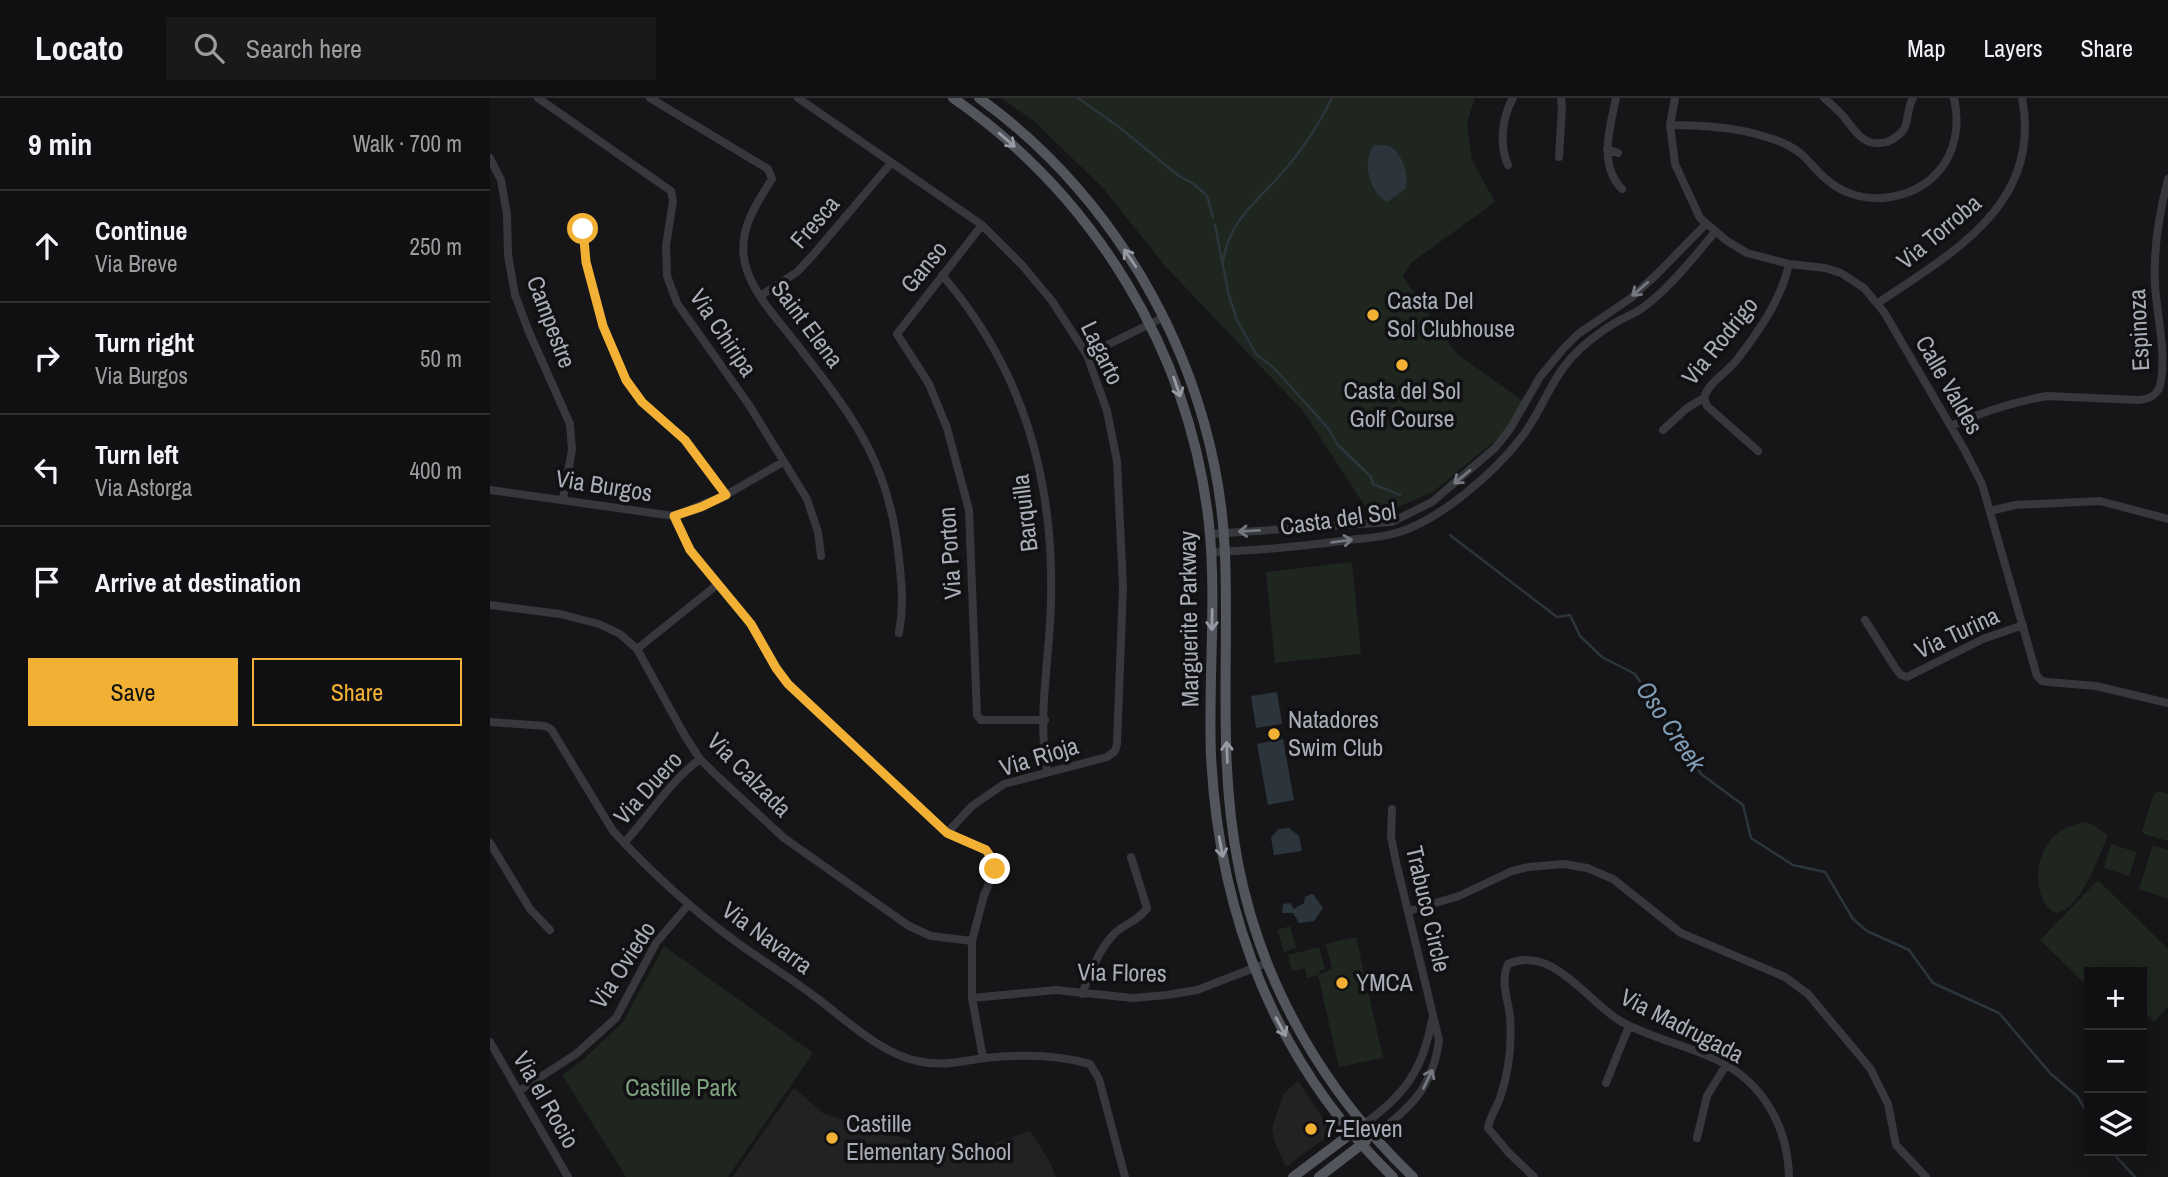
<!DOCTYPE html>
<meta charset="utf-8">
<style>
body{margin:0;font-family:"Archivo Narrow",sans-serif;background:#19191b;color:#f1f3f6}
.controls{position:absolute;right:21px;bottom:21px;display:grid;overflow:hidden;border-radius:0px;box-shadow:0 4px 18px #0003}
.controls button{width:63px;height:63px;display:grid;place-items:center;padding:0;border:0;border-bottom:2px solid #303032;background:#101012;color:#f1f3f6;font:35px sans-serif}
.stop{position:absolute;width:21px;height:21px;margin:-16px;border:5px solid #f2b134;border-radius:50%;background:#fff}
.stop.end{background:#f2b134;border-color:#fff;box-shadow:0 2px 7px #0008}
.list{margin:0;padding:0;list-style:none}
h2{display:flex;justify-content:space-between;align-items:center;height:91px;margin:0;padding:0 28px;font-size:30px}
h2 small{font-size:23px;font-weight:400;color:#9c9d9f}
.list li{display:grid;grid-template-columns:46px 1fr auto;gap:21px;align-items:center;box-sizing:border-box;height:112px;padding:0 28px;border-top:2px solid #303032}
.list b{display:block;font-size:26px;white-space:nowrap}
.list p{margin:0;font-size:23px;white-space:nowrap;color:#9c9d9f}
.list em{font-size:23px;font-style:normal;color:#9c9d9f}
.actions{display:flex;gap:14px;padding:21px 28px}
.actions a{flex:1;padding:16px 0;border:2px solid #f2b134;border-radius:0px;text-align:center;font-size:24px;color:#f2b134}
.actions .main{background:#f2b134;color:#111}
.icon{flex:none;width:38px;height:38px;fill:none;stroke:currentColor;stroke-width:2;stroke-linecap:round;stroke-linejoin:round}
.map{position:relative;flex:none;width:1678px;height:1079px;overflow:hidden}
header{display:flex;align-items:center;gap:42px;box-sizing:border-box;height:98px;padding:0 35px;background:#101012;border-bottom:2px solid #303032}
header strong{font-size:33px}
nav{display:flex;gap:38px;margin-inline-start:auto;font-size:24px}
.search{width:490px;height:63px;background:#19191b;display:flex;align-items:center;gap:18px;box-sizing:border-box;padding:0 24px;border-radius:0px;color:#9c9d9f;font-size:26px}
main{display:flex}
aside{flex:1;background:#101012}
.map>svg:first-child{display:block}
</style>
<header>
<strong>Locato</strong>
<div class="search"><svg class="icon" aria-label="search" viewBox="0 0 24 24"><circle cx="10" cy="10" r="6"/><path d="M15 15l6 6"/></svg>Search here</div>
<nav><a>Map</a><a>Layers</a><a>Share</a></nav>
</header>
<main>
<aside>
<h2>9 min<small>Walk · 700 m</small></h2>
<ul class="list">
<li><svg class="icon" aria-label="ahead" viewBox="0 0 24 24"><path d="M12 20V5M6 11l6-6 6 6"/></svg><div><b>Continue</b><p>Via Breve</p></div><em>250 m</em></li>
<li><svg class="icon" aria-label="right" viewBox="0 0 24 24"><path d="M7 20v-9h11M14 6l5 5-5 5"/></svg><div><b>Turn right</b><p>Via Burgos</p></div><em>50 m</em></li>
<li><svg class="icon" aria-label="left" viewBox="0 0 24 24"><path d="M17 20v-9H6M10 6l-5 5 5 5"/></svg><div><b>Turn left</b><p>Via Astorga</p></div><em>400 m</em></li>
<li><svg class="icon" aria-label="arrive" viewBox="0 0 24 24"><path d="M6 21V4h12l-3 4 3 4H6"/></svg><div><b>Arrive at destination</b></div></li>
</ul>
<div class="actions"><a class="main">Save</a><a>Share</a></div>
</aside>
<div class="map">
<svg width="1678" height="1079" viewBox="0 0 1678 1079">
<rect width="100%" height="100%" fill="#161618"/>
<path fill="#222225" d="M808,983L840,1030L834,1041L796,1069L784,1043L782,1030L794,995Z
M304,990L334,1016L454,1052L498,1048L540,1033L560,1064L566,1079H242Z"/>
<path fill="#1e261f" d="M511,0H985L977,25L982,62L1005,104L921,165L913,179L966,255L1034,304L1014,335L943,394L903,411L876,410L813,313L676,169L613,90L544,23Z
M862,464L871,556L785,565L776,474Z
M1669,693L1678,696V743L1654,736L1652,733L1664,696Z
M1592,724L1601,726L1618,737C1609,758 1590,814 1565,815C1541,801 1545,758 1562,740C1570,731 1581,728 1592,724Z
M1621,746L1647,754L1639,778L1614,770Z
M1663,747L1678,752V801L1649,791Z
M1608,782L1678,851V909L1664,924L1654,914L1652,915V874H1599V890L1550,842Z
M800,828L806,850L794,854L787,832Z
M866,839L893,960L849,969L828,877L817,880L815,870L802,873L798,857L829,849L835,871L830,873L829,877L842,871L836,846Z
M174,848L323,955L238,1079H136L72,977L93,962L133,924Z"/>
<path fill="#2c353c" d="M884,47C890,48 896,46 901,49C913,57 920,79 915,91L897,104C878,93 872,63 884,47Z
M787,594L792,626L766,630L761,598Z
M793,641L804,702L778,707L767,646Z
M799,730L809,738L812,753L784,757L781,740L788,731Z
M821,796H823L833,810L824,823L809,825L803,815H792L793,806L800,805L804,811L814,805L815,799Z"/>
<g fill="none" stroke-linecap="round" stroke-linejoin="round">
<path stroke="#2c353c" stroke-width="2.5" d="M588,0L629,29L689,78L704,86L717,98L723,119
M725,127L739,198L747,222L766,256L783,269L838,330L847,346L881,379L883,386L910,397
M733,164C738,121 773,99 798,68C816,47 830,24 842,0
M960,437L1067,519L1080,517L1090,538L1112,559L1145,576L1211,676L1253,707L1261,740L1303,767L1335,774L1363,821L1377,833L1419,852L1443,885L1509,915L1561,976L1587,998L1599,1018
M1621,1053L1645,1079"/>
<path stroke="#37383d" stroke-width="8" d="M48,0L181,93L183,103L176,148L177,178L187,205L259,307L317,401L328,434L331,458
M160,0L278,71L282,81C265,107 246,136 256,169C265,200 293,227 312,253C367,324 400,368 409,461C412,488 414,507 409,535
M308,0L492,127L532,167L562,203L597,257L617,313L627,363L633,489L627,646L625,653L617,659L514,686L482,708L457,735
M1126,0C1120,30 1108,67 1132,91
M1185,0L1180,27L1185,66L1210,120L1237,143L1257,155L1299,166L1335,170L1351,175L1374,190L1394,214L1474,351L1492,386L1547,578L1552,583L1558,584L1606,588L1678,605
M1334,0C1341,6 1348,12 1354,19C1366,34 1374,50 1397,44C1404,41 1410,37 1414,31C1419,21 1417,10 1423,0
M1180,27C1212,27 1246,29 1276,39C1287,42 1300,47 1310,55C1319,62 1326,73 1336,81C1354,97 1378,103 1401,99C1418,96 1435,88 1447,75C1466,55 1470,26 1464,0
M1117,51L1128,55
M1069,59L1072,9L1071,0
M0,60L11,82L17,117L18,157L25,197L39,234L80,326L82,352L73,401
M1018,67C1009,47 1012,19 1023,0
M492,127L407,236L439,286L457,330L479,412L487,617L491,622H555
M93,131L96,164L113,228L136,282L152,304L196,342L236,397
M452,177C533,271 564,380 561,503C560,559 547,618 557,673
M270,198L307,174L323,157L401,65
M1388,205C1462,155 1553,106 1532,0
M597,257L674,219
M1214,300L1217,308L1268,353
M1461,328C1492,314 1523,304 1557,298L1649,302C1661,301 1669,296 1671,283C1676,251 1667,219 1665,187C1663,150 1669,116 1678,81
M1173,332L1197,310L1214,300C1218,285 1236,275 1246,263C1269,233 1291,202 1299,166
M0,392L184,418L236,397L293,364
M1500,413L1525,407L1610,403L1678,421
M184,418C199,460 234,489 260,525C274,544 283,567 298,586L457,735L496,752L503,762L504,775L494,797L482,843V900L493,960
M720,436L902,424L942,404L1005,350L1020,331L1050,279L1073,251L1088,236L1141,200L1167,176L1216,126
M721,454C767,453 814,448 859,442C874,440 891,440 906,435C949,423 1004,375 1031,340C1051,315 1060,283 1082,259C1095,245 1111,233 1128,223C1135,219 1144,216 1151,211C1179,191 1203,160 1225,134
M0,507L70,516L109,526L130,536L147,551L195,638L210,661L225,676L294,740L419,828L441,838L482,843
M1375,522L1406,571L1411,577L1417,579L1493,541L1533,527
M147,551L228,486
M0,624L55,628L61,631L123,733C160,773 201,811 245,843C271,862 299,879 324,898C353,919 391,956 427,963C453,969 470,963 495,960C531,956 566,956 600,966L609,981L635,1079
M0,745L40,811L60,832
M134,745C160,717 179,684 210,661
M919,813L969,798L1022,773L1039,769L1074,766L1097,770L1123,781L1191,835L1295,879L1318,896L1380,970L1398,1006L1406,1047L1436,1079
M592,896C600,876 608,853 623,837C634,825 648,824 657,810L641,759
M482,900L566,892L643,900L677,897L707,892L777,865
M0,944L78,1079
M1116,985L1139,928
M29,993L86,956L126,920L166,845L199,806
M874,1026C915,997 933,971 942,922
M884,1038C920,1010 943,990 949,942L907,768L901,739L902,711
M1207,1040L1217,998L1236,967
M1044,1079L1018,1054L998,1030C1000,1018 1006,1011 1010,1000C1019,974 1022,947 1020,919C1018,900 1010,884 1018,866C1063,846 1098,905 1132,924C1161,940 1196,947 1227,962C1273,984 1298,1029 1299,1079"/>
<path stroke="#53555c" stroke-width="10" d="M463,0C605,98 700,255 719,426C727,503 718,581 721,658C729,818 786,966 903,1079
M489,0C633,103 728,278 735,456C739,559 728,664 748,765C771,886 835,995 923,1079
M803,1079L866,1032
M829,1079L876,1043"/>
</g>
<defs><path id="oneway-shaft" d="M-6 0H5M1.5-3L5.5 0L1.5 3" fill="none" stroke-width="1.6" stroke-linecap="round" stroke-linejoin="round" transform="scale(1.75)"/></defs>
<g stroke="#979ba6">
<use href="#oneway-shaft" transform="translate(517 42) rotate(41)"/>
<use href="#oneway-shaft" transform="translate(640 160) rotate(-124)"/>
<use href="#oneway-shaft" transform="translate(687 289) rotate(71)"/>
<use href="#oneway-shaft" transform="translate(722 522) rotate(91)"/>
<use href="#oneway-shaft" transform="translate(737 654) rotate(-92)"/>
<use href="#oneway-shaft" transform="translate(731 749) rotate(80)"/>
<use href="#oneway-shaft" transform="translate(791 929) rotate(62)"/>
</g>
<g stroke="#757881">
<use href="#oneway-shaft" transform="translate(1150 191) rotate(139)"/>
<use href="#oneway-shaft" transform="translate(972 379) rotate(140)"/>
<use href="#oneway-shaft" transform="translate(759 433) rotate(177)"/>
<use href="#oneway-shaft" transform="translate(852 443) rotate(-8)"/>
<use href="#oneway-shaft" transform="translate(938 981) rotate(-64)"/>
</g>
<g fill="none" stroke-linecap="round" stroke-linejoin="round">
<path stroke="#f2b134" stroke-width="9" d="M93,131L96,164L113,228L136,282L152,304L195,342L236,397L211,409L184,418L200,452L261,526L286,570L298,586L457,735L496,752L503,762L505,771"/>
</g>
<g fill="#f2b134" stroke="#111113" stroke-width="2.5">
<circle cx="883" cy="217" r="7"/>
<circle cx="912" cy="267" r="7"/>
<circle cx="784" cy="636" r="7"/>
<circle cx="852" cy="885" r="7"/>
<circle cx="821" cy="1031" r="7"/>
<circle cx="342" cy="1040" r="7"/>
</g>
<g text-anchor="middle" stroke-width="7" stroke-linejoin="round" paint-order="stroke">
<g font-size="24" fill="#a8adb8" stroke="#111113">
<text transform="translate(325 124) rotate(-49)" y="8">Fresca</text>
<text transform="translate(1449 134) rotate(-40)" y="8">Via Torroba</text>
<text transform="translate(434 169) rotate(-51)" y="8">Ganso</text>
<text transform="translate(61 224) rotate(69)" y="8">Campestre</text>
<text transform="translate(317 226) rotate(53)" y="8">Saint Elena</text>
<text transform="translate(1649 232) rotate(-93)" y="8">Espinoza</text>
<text transform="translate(233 235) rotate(56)" y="8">Via Chiripa</text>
<text transform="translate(1230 243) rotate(-51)" y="8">Via Rodrigo</text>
<text transform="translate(612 255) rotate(64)" y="8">Lagarto</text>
<text transform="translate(1459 287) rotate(60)" y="8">Calle Valdes</text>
<text transform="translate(114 388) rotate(9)" y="8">Via Burgos</text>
<text transform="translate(535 415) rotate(-97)" y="8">Barquilla</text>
<text transform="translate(848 421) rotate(-8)" y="8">Casta del Sol</text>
<text transform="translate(460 455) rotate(-94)" y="8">Via Porton</text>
<text transform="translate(699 521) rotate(-91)" y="8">Marguerite Parkway</text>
<text transform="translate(1467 535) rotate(-25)" y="8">Via Turina</text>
<text transform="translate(549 659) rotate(-17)" y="8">Via Rioja</text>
<text transform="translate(259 677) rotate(45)" y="8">Via Calzada</text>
<text transform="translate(158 690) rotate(-48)" y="8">Via Duero</text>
<text transform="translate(938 811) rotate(77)" y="8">Trabuco Circle</text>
<text transform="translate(277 840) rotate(36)" y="8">Via Navarra</text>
<text transform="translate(133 867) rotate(-57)" y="8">Via Oviedo</text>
<text transform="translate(632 875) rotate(1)" y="8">Via Flores</text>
<text transform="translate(1192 928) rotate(27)" y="8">Via Madrugada</text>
<text transform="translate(56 1002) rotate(60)" y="8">Via el Rocio</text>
</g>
<g font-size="24" fill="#a8adb8" stroke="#111113" text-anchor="start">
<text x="897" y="211">Casta Del<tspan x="897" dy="28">Sol Clubhouse</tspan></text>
<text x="912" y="301" text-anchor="middle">Casta del Sol<tspan x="912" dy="28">Golf Course</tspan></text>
<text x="798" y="630">Natadores<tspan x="798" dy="28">Swim Club</tspan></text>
<text x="866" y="893">YMCA</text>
<text x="356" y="1034">Castille<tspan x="356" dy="28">Elementary School</tspan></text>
<text x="835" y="1039">7-Eleven</text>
</g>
<g font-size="24" fill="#7fa381" stroke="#111113">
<text x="191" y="998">Castille Park</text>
</g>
<g font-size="26" font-style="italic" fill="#7f9bb3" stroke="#111113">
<text transform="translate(1181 628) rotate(56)" y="9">Oso Creek</text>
</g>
</g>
</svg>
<div class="controls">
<button>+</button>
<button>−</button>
<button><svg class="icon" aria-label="layers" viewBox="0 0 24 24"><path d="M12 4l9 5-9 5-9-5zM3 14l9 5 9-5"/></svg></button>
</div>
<div class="stop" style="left:93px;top:131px"></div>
<div class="stop end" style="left:505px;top:771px"></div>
</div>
</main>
